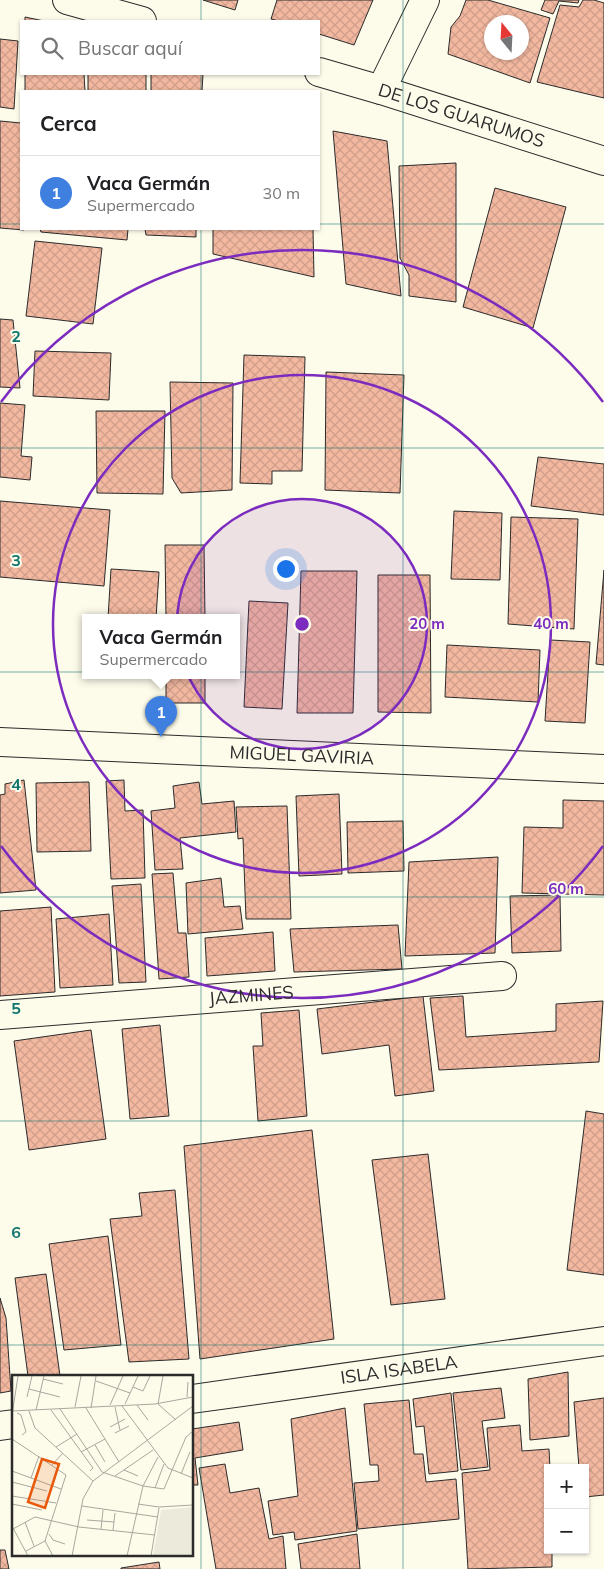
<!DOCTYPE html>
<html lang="es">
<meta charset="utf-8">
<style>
body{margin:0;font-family:Mulish,sans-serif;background:#f6f6f6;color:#202124}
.controls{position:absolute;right:15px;bottom:15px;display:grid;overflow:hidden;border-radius:0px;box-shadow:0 1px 4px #0004}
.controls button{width:45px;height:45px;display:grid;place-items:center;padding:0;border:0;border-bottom:1px solid #e0e0e0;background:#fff;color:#202124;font:25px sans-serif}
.compass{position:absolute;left:484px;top:15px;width:45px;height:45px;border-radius:50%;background:#fff;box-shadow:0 1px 4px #0004;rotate:342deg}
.you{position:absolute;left:285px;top:568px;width:18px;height:18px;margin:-12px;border:4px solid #fff;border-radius:50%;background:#1a73e8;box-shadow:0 0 0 8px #1a73e833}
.badge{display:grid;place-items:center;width:32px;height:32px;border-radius:50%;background:#111827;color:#fff;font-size:16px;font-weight:700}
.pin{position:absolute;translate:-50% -41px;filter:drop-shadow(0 1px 2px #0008)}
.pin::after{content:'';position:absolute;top:26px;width:18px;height:15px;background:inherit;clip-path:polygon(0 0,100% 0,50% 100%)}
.popup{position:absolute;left:82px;top:614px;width:158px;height:65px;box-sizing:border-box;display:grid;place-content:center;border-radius:0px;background:#fff;filter:drop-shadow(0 1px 4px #0005);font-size:16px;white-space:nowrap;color:#757577}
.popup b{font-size:19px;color:#202124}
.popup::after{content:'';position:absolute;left:50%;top:100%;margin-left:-10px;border:10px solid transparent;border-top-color:#fff}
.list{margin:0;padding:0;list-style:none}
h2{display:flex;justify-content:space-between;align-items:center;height:65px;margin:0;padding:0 20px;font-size:21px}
h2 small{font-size:16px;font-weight:400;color:#757577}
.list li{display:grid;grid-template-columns:32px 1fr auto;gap:15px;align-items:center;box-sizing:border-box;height:75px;padding:0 20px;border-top:1px solid #e0e0e0}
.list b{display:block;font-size:19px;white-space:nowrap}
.list p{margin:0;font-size:16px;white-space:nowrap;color:#757577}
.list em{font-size:16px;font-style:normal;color:#757577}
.icon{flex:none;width:28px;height:28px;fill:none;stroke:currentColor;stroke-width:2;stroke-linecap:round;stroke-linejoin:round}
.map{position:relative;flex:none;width:604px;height:1569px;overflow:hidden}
.search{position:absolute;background:#fff;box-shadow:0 1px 4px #0004;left:20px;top:20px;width:300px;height:55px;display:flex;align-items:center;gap:12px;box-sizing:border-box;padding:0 18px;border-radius:0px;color:#757577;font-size:19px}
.panel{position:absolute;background:#fff;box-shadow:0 1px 4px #0004;left:20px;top:90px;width:300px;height:140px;border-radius:0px}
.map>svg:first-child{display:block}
</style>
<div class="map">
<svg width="604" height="1569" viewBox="0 0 604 1569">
<defs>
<pattern id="building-cross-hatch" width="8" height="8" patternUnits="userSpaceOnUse" patternTransform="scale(1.25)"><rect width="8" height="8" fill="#f2b8a0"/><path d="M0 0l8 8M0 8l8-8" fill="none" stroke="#d09e8a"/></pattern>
</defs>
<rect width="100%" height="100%" fill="#fdfbea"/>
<path fill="url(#building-cross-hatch)" stroke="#2b2b2b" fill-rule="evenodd" d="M203,0H238L235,10Z
M277,0H373L354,45L319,34V21H279L271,19Z
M466,0H488L550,18L530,83L448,54L451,27L460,16ZM492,22H522V52H492Z
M545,0H579L578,3L559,1L553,14L541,10Z
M583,0H594L604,3V98L537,82L560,5L579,7Z
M25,17L44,21H25Z
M0,39L18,41L14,109L0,107Z
M25,74H84L85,91H25Z
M88,74H146V91H88Z
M151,74H203L202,91H151Z
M0,121L21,123V229H24V230L0,228Z
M333,131L387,141L401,296L346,284Z
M456,163V302L409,296V275L400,258L399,166Z
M495,188L566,207L533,328L463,307Z
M40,229H128L127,240L41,232Z
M145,229H196V237L146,235Z
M213,229H313L314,277L213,254Z
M35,241L102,248L93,324L26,316Z
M0,319L13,320L20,388L0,387Z
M35,351L111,353L109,400L33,396Z
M244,355L305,357L302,471H272V484L240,483Z
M326,372L404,375L400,493L325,490Z
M170,382L233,383L232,490L181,493L172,478Z
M0,403L25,405L21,456L32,457L30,480L0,477Z
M96,411H165L163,494L97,493Z
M538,457L604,464V515L531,506Z
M0,501L110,510L104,586L0,577Z
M454,511L502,513L500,580L451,579Z
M511,517L578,519L574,629L508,624Z
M165,545H204L205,618H166Z
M111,569L159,572L156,618H108Z
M604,570V665L596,664Z
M301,571H357L353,713H297Z
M378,575H430L431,713L378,712Z
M249,601L288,603L282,709L244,707Z
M550,640L590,642L585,723L545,721Z
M447,645L540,650L538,702L445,697Z
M118,676H153V678Z
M166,676H205V703H166Z
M24,780L36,890L0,893V795L5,794V784Z
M124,780L125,811L143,810L145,878L111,879L106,781Z
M89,782L91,851L37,852L36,783Z
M199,782L202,804L234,801L236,832L180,838L183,869L155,870L151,811L175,808L173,786Z
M339,794L342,874L299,876L296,796Z
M563,800L604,801V895L522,893L524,827L563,828Z
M287,806L291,919H246L243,838L238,839L236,807Z
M403,821L404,871L348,873L347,822Z
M498,857L495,953L405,956L409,862Z
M173,873L178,933H186L189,977L159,979L152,874Z
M221,878L224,907L240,906L243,929L188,934L186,883Z
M141,884L146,982L119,983L112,886Z
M560,895L561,951L512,953L510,896Z
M51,907L55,992L0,996V911Z
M109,914L113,985L60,988L56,919Z
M398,925L402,969L294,972L290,929Z
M273,932L275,971L207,976L205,938Z
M423,996L434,1091L395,1096L389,1045L322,1054L317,1009Z
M463,996L466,1037L556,1031V1004L603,1001L599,1062L439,1070L430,998Z
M299,1010L307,1116L258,1121L253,1046H263L261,1013Z
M160,1025L169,1116L130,1119L122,1029Z
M91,1030L106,1139L29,1150L14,1041Z
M586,1111L604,1114V1275L567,1270Z
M312,1130L334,1339L200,1359L184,1146Z
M428,1154L445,1299L391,1305L372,1160Z
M175,1190L189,1359L129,1362L110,1219L142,1216L139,1193Z
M108,1236L121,1345L64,1350L49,1244Z
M46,1274L60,1376H28L15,1278Z
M0,1298L6,1318L11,1391L0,1393Z
M568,1372L569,1436L530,1440L528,1379Z
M501,1388L505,1418L482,1421L488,1467L461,1470L453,1393Z
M451,1393L458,1471L429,1474L424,1426L416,1427L413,1399Z
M604,1398V1495L585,1497V1468H579L574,1402Z
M409,1400L414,1454H423L426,1482L456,1479L459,1519L358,1529L354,1483L379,1481L378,1465H370L364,1404Z
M345,1408L357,1531L295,1540L294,1532L273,1535L268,1501L298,1496L291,1419Z
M239,1422L243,1450L195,1458L198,1485H192V1429Z
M520,1425L522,1451L549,1449L550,1468H548V1550H552V1567L468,1569L462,1473L490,1470L487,1428Z
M225,1464L230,1493L259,1488L269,1539L283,1536L286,1569H216L199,1468Z
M357,1534L360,1569H301L298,1544Z
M0,1550H5L9,1569H0Z
M159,1562L160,1569H121V1568Z"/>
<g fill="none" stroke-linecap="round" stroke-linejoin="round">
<g stroke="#2b2b2b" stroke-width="30">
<g id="street">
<path d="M67,0L142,21"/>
<path id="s1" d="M319,72L381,90L604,161"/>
<path d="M381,90L425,0"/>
<path id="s2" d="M0,742L604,769"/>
<path id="s3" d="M0,1015L502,976"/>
<path id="s4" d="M192,1399L604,1341"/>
<path d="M0,1426L14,1424"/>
</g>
</g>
<use href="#street" stroke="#fdfbea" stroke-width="28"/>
</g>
<path fill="none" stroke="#0f766e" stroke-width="1" stroke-opacity="0.55" d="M201,0V21M403,0V1569M201,74V91M0,224H21M319,224H604M201,229V1569M0,448H604M0,672H604M0,897H604M0,1121H604M0,1345H604"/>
<circle cx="302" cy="624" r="125" fill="#7b2cbf" fill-opacity=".12"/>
<g fill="none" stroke="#7b2cbf" stroke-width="2.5">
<circle cx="302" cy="624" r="125"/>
<circle cx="302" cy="624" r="249"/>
<path d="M603 846A374 374 0 0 1 1 846M1 402A374 374 0 0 1 603 402"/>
</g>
<g text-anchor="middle" stroke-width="4" stroke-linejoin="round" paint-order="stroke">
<g font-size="18" fill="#2b2b2b" stroke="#fdfbea">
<text dy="6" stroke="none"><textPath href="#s1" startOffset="149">DE LOS GUARUMOS</textPath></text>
<text dy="6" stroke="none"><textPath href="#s2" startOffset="302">MIGUEL GAVIRIA</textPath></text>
<text dy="6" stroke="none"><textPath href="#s3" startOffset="252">JAZMINES</textPath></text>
<text dy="6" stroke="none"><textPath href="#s4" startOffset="209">ISLA ISABELA</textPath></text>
</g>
</g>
<g transform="translate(12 1375)">
<rect width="181" height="181" fill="#fdfbea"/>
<path d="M181,132V181H141L149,135Z" fill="#ecebdb"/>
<path fill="none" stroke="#a9a89e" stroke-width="1" d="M151,1L146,29L164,45M31,4L51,9M84,6L118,18M121,12L131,16L138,1M17,14L48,22M15,22L20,1M175,22L176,7M113,29L126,1M98,30L111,1M125,30L136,45M110,31L156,93L181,103M63,32L69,1M103,32L108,55M74,33L107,87M79,33L84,1M48,34L90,97L131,111L152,114L174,62L181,56M24,35L32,1M39,35L81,93L78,96M0,36L143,29L181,22M17,36L23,53L81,106M5,38L9,40L14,57L10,60M0,40L6,1M98,52L113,44M103,58L117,51M0,64L54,100L33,166M83,70L93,87M44,72L65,59M69,77L93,64M40,90L51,78M112,95L126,101M0,96L49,114M169,99L178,77M103,101L141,75M19,103L27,81M0,107L35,116M143,113L152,89M0,121L44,128M0,129L30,135M126,129L147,132L181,130M70,131L146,142M75,145L102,147M13,147L22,171M0,151L16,181M1,154L23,142L67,152L143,160M89,154L91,135M101,155L103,138M37,159L41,165L53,169M33,166L41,181M14,176L33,166M60,181L71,124L81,106L181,31M115,181L131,111L146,82M139,181L147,133"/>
<path fill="#e8590c" fill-opacity="0.15" stroke="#e8590c" stroke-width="2.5" d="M30,84L47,89L33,133L16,127Z"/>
<rect width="181" height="181" fill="none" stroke="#2b2b2b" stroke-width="2.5"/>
</g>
<g font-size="16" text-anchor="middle" font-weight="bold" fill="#0f766e" stroke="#fdfbea" stroke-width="4" stroke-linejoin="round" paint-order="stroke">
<text x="16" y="342">2</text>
<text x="16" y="566">3</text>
<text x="16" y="790">4</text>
<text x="16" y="1014">5</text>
<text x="16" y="1238">6</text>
</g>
<circle cx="302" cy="624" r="8" fill="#7b2cbf" stroke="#fdfbea" stroke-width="2.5"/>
<g font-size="15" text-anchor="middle" font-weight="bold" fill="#7b2cbf" stroke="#fdfbea" stroke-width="4" stroke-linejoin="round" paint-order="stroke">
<text x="427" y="629">20 m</text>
<text x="551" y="629">40 m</text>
<text x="566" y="894">60 m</text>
</g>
</svg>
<div class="controls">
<button>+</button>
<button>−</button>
</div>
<svg class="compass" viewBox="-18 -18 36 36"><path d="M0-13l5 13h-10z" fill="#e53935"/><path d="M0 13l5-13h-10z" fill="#757577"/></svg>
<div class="you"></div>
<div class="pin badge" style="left:161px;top:737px;background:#3f7fe0">1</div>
<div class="popup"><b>Vaca Germán</b>Supermercado</div>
<div class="search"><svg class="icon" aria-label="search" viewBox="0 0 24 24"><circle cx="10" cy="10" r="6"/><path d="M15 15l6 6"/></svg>Buscar aquí</div>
<section class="panel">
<h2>Cerca<small></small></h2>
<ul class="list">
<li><span class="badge" style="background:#3f7fe0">1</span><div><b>Vaca Germán</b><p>Supermercado</p></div><em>30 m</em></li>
</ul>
</section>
</div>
